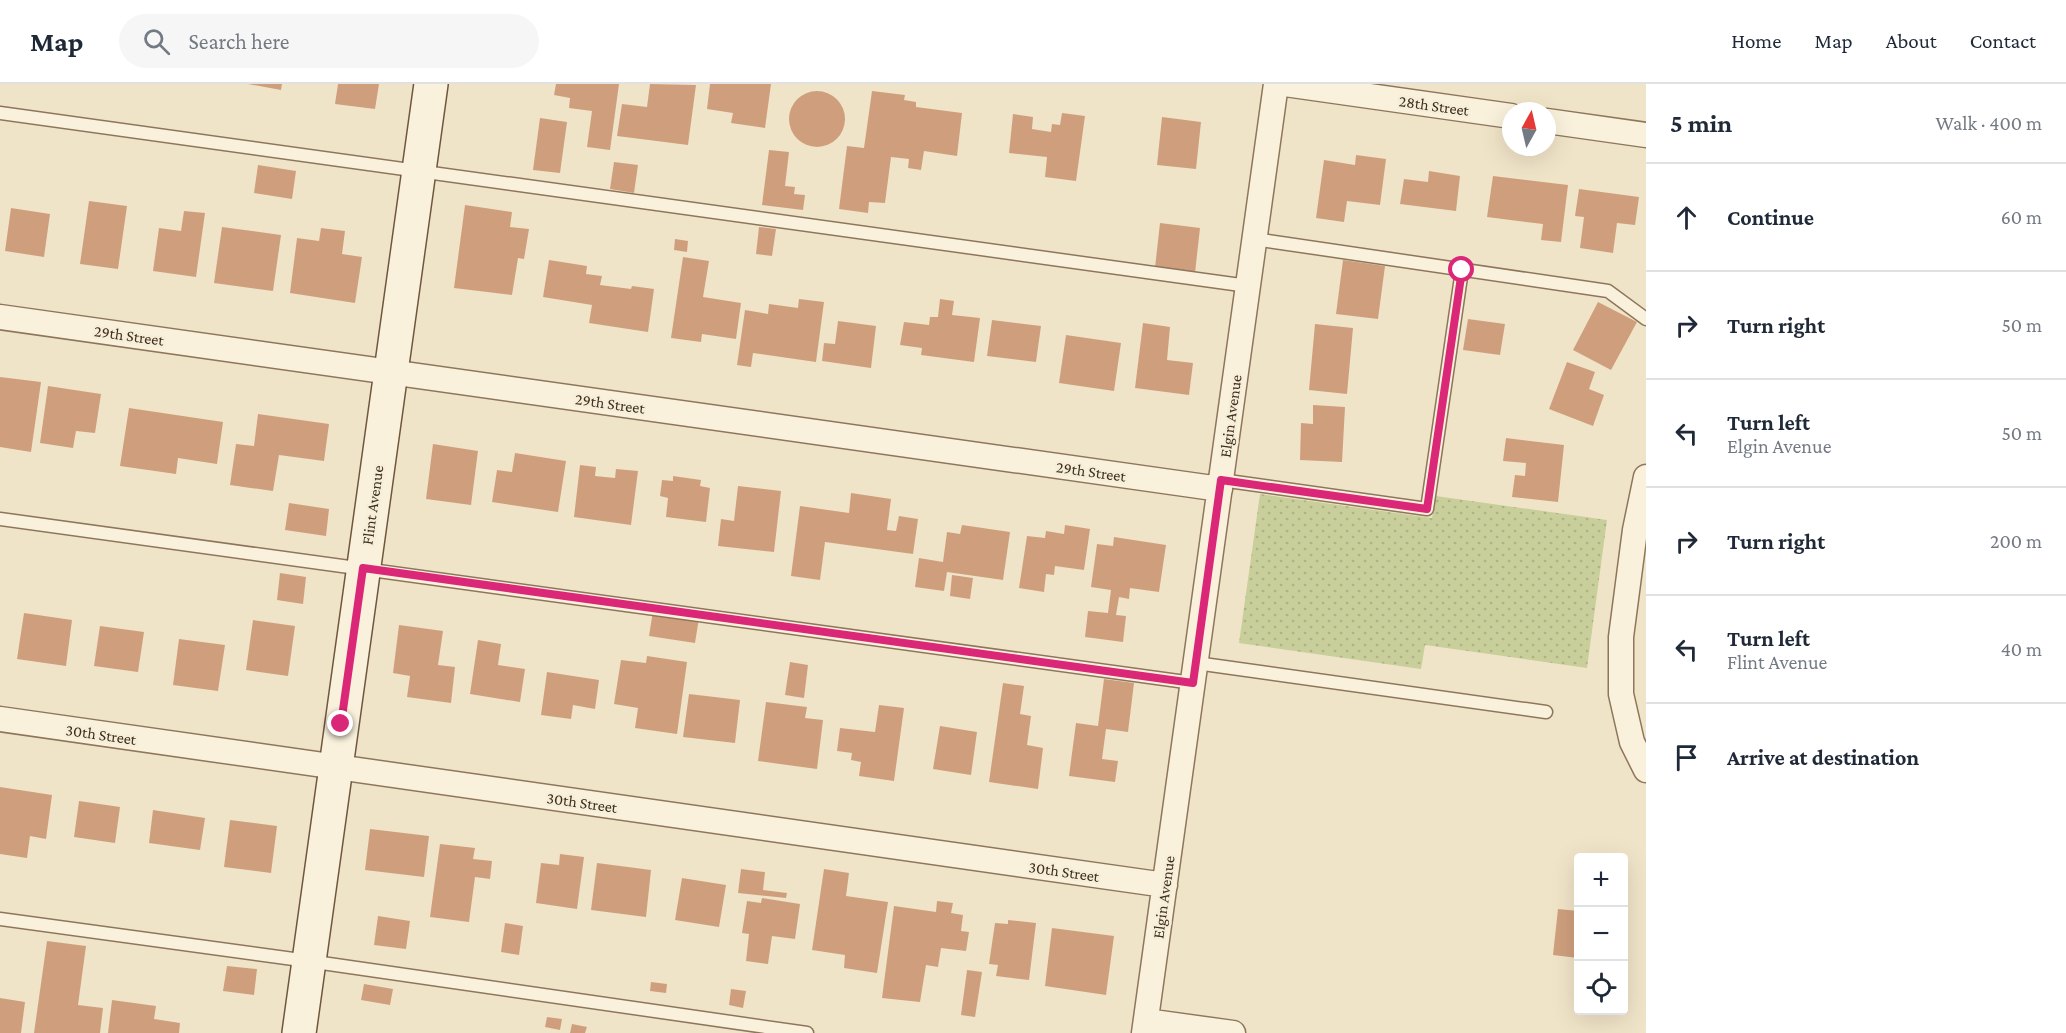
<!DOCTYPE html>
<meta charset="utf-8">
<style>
body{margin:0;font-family:"Crimson Pro",serif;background:#f6f6f7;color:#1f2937}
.controls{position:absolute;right:18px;bottom:18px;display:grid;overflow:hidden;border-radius:6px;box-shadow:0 6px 24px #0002}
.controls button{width:54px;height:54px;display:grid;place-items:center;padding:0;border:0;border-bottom:2px solid #e0e1e3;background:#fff;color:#1f2937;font:30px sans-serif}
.compass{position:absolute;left:1502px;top:18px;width:54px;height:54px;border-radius:50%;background:#fff;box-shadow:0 6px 24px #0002;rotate:8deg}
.stop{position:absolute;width:18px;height:18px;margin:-14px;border:4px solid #db2777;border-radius:50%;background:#fff}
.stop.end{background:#db2777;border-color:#fff;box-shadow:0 2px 6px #0008}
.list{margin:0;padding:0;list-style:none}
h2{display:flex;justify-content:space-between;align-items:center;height:78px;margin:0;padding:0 24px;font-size:26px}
h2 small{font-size:20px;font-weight:400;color:#747a83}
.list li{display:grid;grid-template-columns:39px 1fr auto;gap:18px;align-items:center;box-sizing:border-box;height:108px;padding:0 24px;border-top:2px solid #e0e1e3}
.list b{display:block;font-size:22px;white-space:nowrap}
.list p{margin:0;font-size:20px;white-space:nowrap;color:#747a83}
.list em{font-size:20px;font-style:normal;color:#747a83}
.icon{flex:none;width:33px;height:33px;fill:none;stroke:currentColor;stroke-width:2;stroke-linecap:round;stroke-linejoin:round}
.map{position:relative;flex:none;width:1646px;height:949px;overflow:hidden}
header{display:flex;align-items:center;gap:36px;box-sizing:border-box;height:84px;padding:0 30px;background:#fff;border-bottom:2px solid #e0e1e3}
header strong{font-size:28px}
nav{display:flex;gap:33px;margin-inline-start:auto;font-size:21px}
.search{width:420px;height:54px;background:#f6f6f7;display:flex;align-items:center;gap:15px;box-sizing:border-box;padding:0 21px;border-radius:33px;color:#747a83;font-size:22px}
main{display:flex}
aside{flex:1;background:#fff}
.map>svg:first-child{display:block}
</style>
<header>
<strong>Map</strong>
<div class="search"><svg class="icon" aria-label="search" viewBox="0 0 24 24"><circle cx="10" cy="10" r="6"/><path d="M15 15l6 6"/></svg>Search here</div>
<nav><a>Home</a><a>Map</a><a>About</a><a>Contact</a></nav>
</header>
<main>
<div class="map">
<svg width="1646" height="949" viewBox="0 0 1646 949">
<defs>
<pattern id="grass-dots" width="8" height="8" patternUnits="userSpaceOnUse" patternTransform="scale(1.5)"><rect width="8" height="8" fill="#c9cf9b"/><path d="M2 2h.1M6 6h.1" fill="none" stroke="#aeb285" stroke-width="1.8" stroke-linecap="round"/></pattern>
</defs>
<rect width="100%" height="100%" fill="#f0e4c8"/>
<path fill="url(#grass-dots)" d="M1260,410L1432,434L1436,412L1607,436L1587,584L1425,561L1421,585L1239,559Z"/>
<path fill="#cf9f7d" d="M248,0H282L281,6Z
M338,0H379L375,25L335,20Z
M556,0H619L610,66L587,63L592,27L569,24L570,14L554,11Z
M650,0L696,1L688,61L617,52L622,20L647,23Z
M710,0H771L765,44L731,39L733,29L707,25Z
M872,7L905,11L904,16L916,18V23L962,29L957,72L924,67L921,86L908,84L909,75L891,73L885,119L869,118L868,129L839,125L847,62L864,64Z
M789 35a28 28 0 1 1 56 0a28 28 0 1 1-56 0Z
M1062,29L1085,32L1076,97L1045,93L1047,73L1009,69L1013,30L1033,33L1032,45L1051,48L1052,40L1060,41Z
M1162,33L1201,38L1196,85L1157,81Z
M540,34L567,38L560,89L533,86Z
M769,66L789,68L785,102L795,103L794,110L805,111L803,126L762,121Z
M1356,71L1386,75L1380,121L1347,117L1344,138L1316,134L1324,76L1355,81Z
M614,78L638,81L634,109L610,105Z
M258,81L296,87L292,115L254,109Z
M1429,87L1460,92L1456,127L1400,120L1404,95L1428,98Z
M1493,92L1568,101L1561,158L1541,156L1543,140L1487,133Z
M1579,105L1639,113L1635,141L1617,139L1613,169L1580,164L1584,133L1575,132Z
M89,117L127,122L118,185L80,180Z
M465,121L512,128L510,143L529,145L524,175L518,174L512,211L454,204Z
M11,124L50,130L44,173L5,167Z
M184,127L205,129L196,193L153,187L159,144L181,147Z
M1160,139L1200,144L1195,189L1155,184Z
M222,143L281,151L273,207L214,199Z
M759,143L776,145L772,172L756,170Z
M321,144L345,147L342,170L362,173L355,219L290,209L297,154L319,157Z
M675,155L688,157L687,168L674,166Z
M683,173L709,177L703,213L741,219L736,255L702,250L701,258L671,254Z
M549,176L587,182L586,190L602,192L600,201L631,205L632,202L654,205L648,248L589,239L592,221L543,213Z
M1343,176L1385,182L1378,235L1336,230Z
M799,215L824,218L816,278L753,269L751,283L737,281L745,226L768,230L769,220L798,224Z
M940,215L954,217L952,231L980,234L974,278L921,271L922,264L900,261L904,238L929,241L930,233H938Z
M1598,218L1637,238L1611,286L1573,266Z
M1468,235L1505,240L1500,271L1463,266Z
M992,236L1041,242L1036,278L987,272Z
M838,237L876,242L871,284L822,277L824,259L835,260Z
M1143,239L1170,243L1167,276L1193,279L1189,311L1135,304Z
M1315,240L1353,244L1347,310L1309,306Z
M1066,251L1121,259L1114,307L1059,299Z
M1567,278L1595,288L1589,305L1604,311L1593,342L1549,325Z
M0,293L41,298L31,368L0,363Z
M48,302L101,310L95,349L76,347L73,364L40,359Z
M1313,321L1345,323L1342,378L1300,376L1301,339L1313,340Z
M129,324L223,338L217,380L178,374L176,390L120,382Z
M258,330L329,340L324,377L279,371L273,407L230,401L236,360L254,362Z
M1506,354L1564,361L1558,418L1512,413L1515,391L1525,392L1526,379L1503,377Z
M433,360L478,367L471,421L426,415Z
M515,369L566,377L558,428L492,418L497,386L512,388Z
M580,381L596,383L595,392L615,394L616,385L638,387L631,441L574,433Z
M673,392L701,396L700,402L710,404L706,438L666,433L668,414L660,412L662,396L673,397Z
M738,402L781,407L774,468L718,462L721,435L734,437Z
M851,409L891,415L887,446L896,447L899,432L918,435L913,470L825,458L820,496L791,492L800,422L849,429Z
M289,419L329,425L326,452L285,446Z
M962,441L1010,448L1003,496L947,488L944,507L915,503L919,474L943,478L947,448L960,450Z
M1065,441L1090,445L1084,486L1055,482L1054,491L1046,490L1044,508L1019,504L1027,452L1045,454L1046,447L1064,450Z
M1114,453L1166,461L1159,508L1130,504L1129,515L1119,513L1116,531L1126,532L1123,558L1085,553L1088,527L1108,529L1111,506L1091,503L1097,460L1113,462Z
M280,489L306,493L303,520L277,516Z
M952,491L973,494L970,515L950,512Z
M653,527L699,534L695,559L649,552Z
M24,529L72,536L66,582L17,575Z
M253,536L295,542L288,592L246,586Z
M399,541L443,547L438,581L455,583L451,619L407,613L410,592L393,589Z
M100,542L144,548L138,588L94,582Z
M179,555L225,561L218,607L173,601Z
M478,556L501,560L498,581L525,585L520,618L470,610Z
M647,572L687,578L677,650L635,644L638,624L614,620L621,576L646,579Z
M790,578L808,581L804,614L785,611Z
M547,588L599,596L595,625L573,621L571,635L541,631Z
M1104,595L1134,599L1128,648L1106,645L1102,675L1118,677L1115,698L1069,692L1076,639L1098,642Z
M1003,599L1024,602L1020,630L1031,632L1027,661L1043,664L1038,705L989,698Z
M689,610L740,616L735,659L683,653Z
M766,618L807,623L805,634L823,636L817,685L758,677Z
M879,621L904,624L894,697L859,692L861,678L851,676L852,669L837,667L840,644L875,648Z
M940,642L977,648L971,691L933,685Z
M0,703L52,711L46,755L30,752L27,774L0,770Z
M79,717L120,723L115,759L74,753Z
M153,726L205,734L200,766L149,759Z
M230,736L277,742L271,789L224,783Z
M370,745L429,752L424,793L365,786Z
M440,760L475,764L473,775L492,777L490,795L475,793L469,838L430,833Z
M560,770L584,773L577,825L536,819L541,779L559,781Z
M597,779L651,786L646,833L591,826Z
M741,785L765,788L763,806L787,809L786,814L738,809Z
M824,785L849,789L846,812L888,818L877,889L844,884L845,871L812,866Z
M682,794L726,801L719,843L675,836Z
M762,814L800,820L795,855L772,852L768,880L746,877L749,850L742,849L747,817L761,819Z
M937,817L953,819L951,829L963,831L961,847L969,848L966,867L941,864L938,883L926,881L920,918L882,914L894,822L936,828Z
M1558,825L1578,827V874L1553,871Z
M378,832L410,837L406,865L374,861Z
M1008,836L1036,839L1029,896L996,892L998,881L989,880L995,839L1008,840Z
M505,839L523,842L519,871L501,868Z
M1052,844L1114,852L1106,911L1045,902Z
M47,857L86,862L78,921L103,924L100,949H34Z
M227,882L257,885L254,911L223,907Z
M967,886L982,888L975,933L961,931Z
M651,898L667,900L666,909L650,907Z
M364,900L393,905L390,921L361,916Z
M731,905L746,907L743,924L729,921Z
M0,914L25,918L21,949H0Z
M112,916L156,922L154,935L180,939L179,949H108Z
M547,933L562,935L560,946L545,943Z
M572,940L587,943L585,949H570Z"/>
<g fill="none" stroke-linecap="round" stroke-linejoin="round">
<g stroke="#8d765c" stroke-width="15">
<path id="lane" d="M0,29L1248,202
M1254,155L1608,207L1646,235
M1221,396L1427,425L1462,186
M0,435L1193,599
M1196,579L1546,628
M0,835L308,877L807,949"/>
</g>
<g stroke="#8d765c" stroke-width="27">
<path id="street" d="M1285,0L1511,32
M1547,37L1646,51
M0,233L1220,405
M1646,393L1635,446L1621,553V610L1632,658L1646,686
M0,635L1165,801
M1146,937L1233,949
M1144,949L1276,0"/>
</g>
<g stroke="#6f573f" stroke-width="36">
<path id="secondary" d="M299,949L431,0"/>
</g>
<use href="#lane" stroke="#faf1dc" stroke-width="12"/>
<use href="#street" stroke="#faf1dc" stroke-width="24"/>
<use href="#secondary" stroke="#faf1dc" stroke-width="33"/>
</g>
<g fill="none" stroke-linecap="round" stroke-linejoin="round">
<path stroke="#db2777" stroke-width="8" d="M341,640L363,484L1193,599L1221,396L1427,425L1462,186"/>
</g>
<g text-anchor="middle" stroke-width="5" stroke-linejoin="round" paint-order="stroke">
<g font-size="16" fill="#3d2e20" stroke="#f7eed8">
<text transform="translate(1434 21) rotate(8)" y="6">28th Street</text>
<text transform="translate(129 251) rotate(8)" y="6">29th Street</text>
<text transform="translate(610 319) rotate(8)" y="6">29th Street</text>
<text transform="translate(1230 332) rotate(-82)" y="6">Elgin Avenue</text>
<text transform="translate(1091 387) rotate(8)" y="6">29th Street</text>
<text transform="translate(372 421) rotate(-82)" y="6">Flint Avenue</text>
<text transform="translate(101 650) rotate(8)" y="6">30th Street</text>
<text transform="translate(582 718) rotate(8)" y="6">30th Street</text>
<text transform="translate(1064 787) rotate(8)" y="6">30th Street</text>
<text transform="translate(1163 813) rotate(-82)" y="6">Elgin Avenue</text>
</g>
</g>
</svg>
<div class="controls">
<button>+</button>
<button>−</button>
<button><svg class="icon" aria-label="locate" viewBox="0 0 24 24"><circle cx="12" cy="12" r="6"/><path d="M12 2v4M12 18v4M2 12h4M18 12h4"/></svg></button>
</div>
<svg class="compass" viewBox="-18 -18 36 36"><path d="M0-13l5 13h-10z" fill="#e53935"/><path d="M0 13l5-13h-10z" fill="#747a83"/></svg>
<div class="stop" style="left:1462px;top:186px"></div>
<div class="stop end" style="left:341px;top:640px"></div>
</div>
<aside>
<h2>5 min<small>Walk · 400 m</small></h2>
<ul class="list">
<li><svg class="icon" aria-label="ahead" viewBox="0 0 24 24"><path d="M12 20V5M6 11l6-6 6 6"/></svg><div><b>Continue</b></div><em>60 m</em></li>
<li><svg class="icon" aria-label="right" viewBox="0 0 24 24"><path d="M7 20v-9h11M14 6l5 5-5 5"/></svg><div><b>Turn right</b></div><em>50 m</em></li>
<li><svg class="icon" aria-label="left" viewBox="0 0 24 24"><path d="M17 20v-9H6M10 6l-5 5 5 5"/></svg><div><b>Turn left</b><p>Elgin Avenue</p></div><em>50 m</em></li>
<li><svg class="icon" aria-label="right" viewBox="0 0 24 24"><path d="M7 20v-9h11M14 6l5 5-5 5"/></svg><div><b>Turn right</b></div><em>200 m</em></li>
<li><svg class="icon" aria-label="left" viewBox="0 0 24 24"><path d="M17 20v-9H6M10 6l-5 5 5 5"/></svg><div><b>Turn left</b><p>Flint Avenue</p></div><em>40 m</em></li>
<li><svg class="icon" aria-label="arrive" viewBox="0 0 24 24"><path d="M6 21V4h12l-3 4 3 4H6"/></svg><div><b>Arrive at destination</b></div></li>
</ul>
</aside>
</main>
